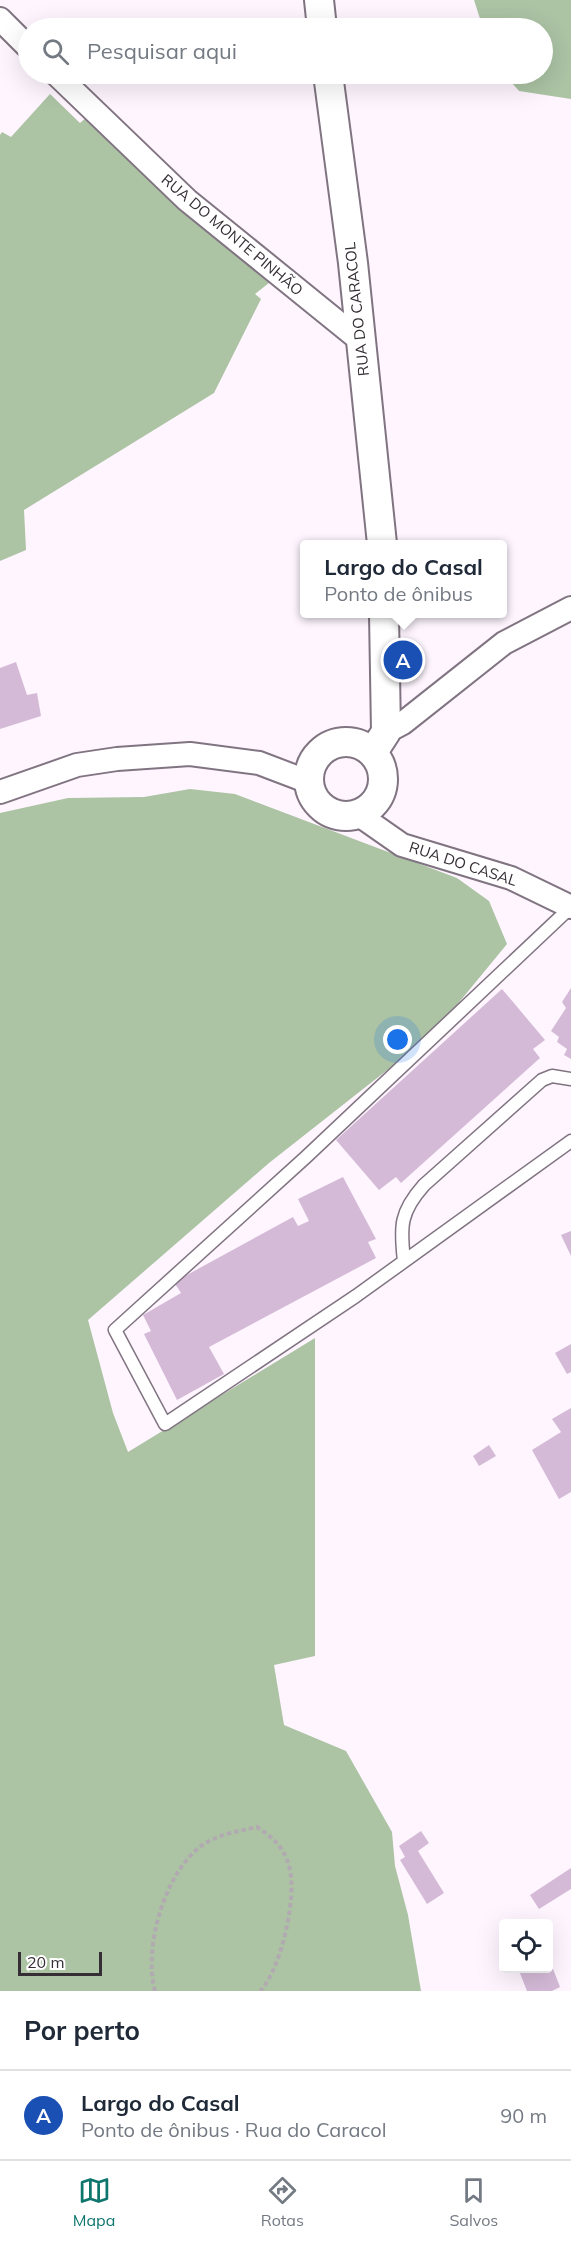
<!DOCTYPE html>
<html lang="pt">
<meta charset="utf-8">
<style>
body{margin:0;font-family:Mulish,sans-serif;background:#f2f2f3;color:#1f2937}
.controls{position:absolute;right:18px;bottom:18px;display:grid;overflow:hidden;border-radius:6px;box-shadow:0 6px 24px #0002}
.controls button{width:54px;height:54px;display:grid;place-items:center;padding:0;border:0;border-bottom:2px solid #e0e1e3;background:#fff;color:#1f2937;font:30px sans-serif}
.scale{position:absolute;left:18px;bottom:15px;width:84px;box-sizing:border-box;padding-left:6px;border:3px solid #352f35;border-top:0;font-size:16px;line-height:21px;white-space:nowrap;color:#352f35;-webkit-text-stroke:4px #fff;paint-order:stroke}
.you{position:absolute;left:398px;top:1040px;width:21px;height:21px;margin:-15px;border:4px solid #fff;border-radius:50%;background:#1a73e8;box-shadow:0 0 0 9px #1a73e833}
.badge{display:grid;place-items:center;width:39px;height:39px;border-radius:50%;background:#0f766e;color:#fff;font-size:20px;font-weight:700}
.pin{position:absolute;translate:-50% -50%;border:3px solid #fff;box-shadow:0 2px 6px #0006}
.popup{position:absolute;left:300px;top:540px;width:207px;height:78px;box-sizing:border-box;display:grid;place-content:center;border-radius:6px;background:#fff;filter:drop-shadow(0 2px 4px #0005);font-size:20px;white-space:nowrap;color:#747a83}
.popup b{font-size:22px;color:#1f2937}
.popup::after{content:'';position:absolute;left:50%;top:100%;margin-left:-12px;border:12px solid transparent;border-top-color:#fff}
.list{margin:0;padding:0;list-style:none}
h2{display:flex;justify-content:space-between;align-items:center;height:78px;margin:0;padding:0 24px;font-size:26px}
h2 small{font-size:20px;font-weight:400;color:#747a83}
.list li{display:grid;grid-template-columns:39px 1fr auto;gap:18px;align-items:center;box-sizing:border-box;height:90px;padding:0 24px;border-top:2px solid #e0e1e3}
.list b{display:block;font-size:22px;white-space:nowrap}
.list p{margin:0;font-size:20px;white-space:nowrap;color:#747a83}
.list em{font-size:20px;font-style:normal;color:#747a83}
.icon{flex:none;width:33px;height:33px;fill:none;stroke:currentColor;stroke-width:2;stroke-linecap:round;stroke-linejoin:round}
.map{position:relative;flex:none;width:571px;height:1991px;overflow:hidden}
.search{position:absolute;background:#fff;box-shadow:0 6px 24px #0002;left:18px;right:18px;top:18px;height:66px;display:flex;align-items:center;gap:15px;box-sizing:border-box;padding:0 21px;border-radius:33px;color:#747a83;font-size:22px}
.sheet{height:168px;background:#fff}
nav{display:flex;justify-content:space-around;align-items:center;box-sizing:border-box;height:84px;border-top:2px solid #e0e1e3;background:#fff;font-size:16px;color:#747a83}
nav a{display:grid;justify-items:center;gap:3px}
nav .on{color:#0f766e}
.map>svg:first-child{display:block}
</style>
<div class="map">
<svg width="571" height="1991" viewBox="0 0 571 1991">
<rect width="100%" height="100%" fill="#fef5fe"/>
<path fill="#acc3a4" d="M474,0H571V99L519,91L504,74H542V28H483Z
M50,94L80,123L94,111L279,275L255,294L261,299L214,393L24,510L26,550L0,561V135L2,132L11,137Z
M190,789L235,794L457,878L489,901L507,944L433,1034L269,1163L88,1320L113,1413L128,1452L315,1338V1656L274,1665L284,1725L346,1751L392,1832L395,1866L408,1915L421,1991H0V813L68,798L144,797Z"/>
<path fill="#d4bad7" d="M16,662L27,695L37,693L41,716L0,729V668Z
M571,988V1059L564,1055L567,1049L557,1042L559,1037L551,1031L566,1008L562,1002Z
M502,989L545,1040L533,1049L540,1058L401,1183L396,1177L379,1190L336,1140Z
M343,1177L376,1239L368,1242L376,1258L209,1347L224,1374L177,1400L144,1334L151,1331L143,1315L181,1293L174,1282L293,1217L298,1226L309,1221L298,1199Z
M571,1231V1256L561,1235Z
M571,1344V1372L567,1374L555,1353Z
M571,1408V1492L559,1499L532,1450L561,1432L552,1419Z
M489,1445L496,1456L479,1466L473,1456Z
M421,1831L429,1843L418,1851L444,1893L427,1904L400,1860L405,1857L399,1846Z
M571,1868V1889L539,1909L530,1895Z
M548,1956L560,1987L552,1991H527L518,1968H548Z"/>
<g fill="none" stroke-linecap="round" stroke-linejoin="round">
<g stroke="#817482" stroke-width="15">
<path id="service" d="M571,907L306,1157L115,1330L165,1424L356,1296L571,1141
M404,1261C400,1226 400,1212 424,1185L542,1080L552,1076L571,1079"/>
</g>
<g stroke="#817482" stroke-width="26">
<path id="minor" d="M0,19L28,47
M56,74L187,200L361,341
M386,732L403,723L504,643L571,608
M0,792L77,765L117,759L190,754L259,763L309,782
M359,815L402,845L511,878L571,907"/>
</g>
<g stroke="#817482" stroke-width="32">
<path id="tertiary" d="M319,0L322,28
M328,74L353,263L382,544
M309 779a37 37 0 1 1 74 0a37 37 0 1 1-74 0Z
M373,752L386,732L384,614"/>
</g>
<path stroke="#b1aab1" stroke-width="4" stroke-dasharray="4.5 3" stroke-linecap="butt" d="M155,1991C143,1947 165,1870 204,1844C220,1834 239,1831 257,1827C272,1837 284,1847 289,1866C298,1895 281,1970 260,1991"/>
<use href="#service" stroke="#fff" stroke-width="12"/>
<use href="#minor" stroke="#fff" stroke-width="22"/>
<use href="#tertiary" stroke="#fff" stroke-width="28"/>
</g>
<g text-anchor="middle" stroke-width="4.5" stroke-linejoin="round" paint-order="stroke">
<g font-size="15" fill="#352f35" stroke="#fff">
<text transform="translate(232 235) rotate(40)" y="5">RUA DO MONTE PINHÃO</text>
<text transform="translate(357 309) rotate(-96)" y="5">RUA DO CARACOL</text>
<text transform="translate(463 864) rotate(18)" y="5">RUA DO CASAL</text>
</g>
</g>
</svg>
<div class="controls">
<button><svg class="icon" aria-label="locate" viewBox="0 0 24 24"><circle cx="12" cy="12" r="6"/><path d="M12 2v4M12 18v4M2 12h4M18 12h4"/></svg></button>
</div>
<div class="scale">20 m</div>
<div class="you"></div>
<div class="pin badge" style="left:403px;top:660px;background:#1a4fb4">A</div>
<div class="popup"><b>Largo do Casal</b>Ponto de ônibus</div>
<div class="search"><svg class="icon" aria-label="search" viewBox="0 0 24 24"><circle cx="10" cy="10" r="6"/><path d="M15 15l6 6"/></svg>Pesquisar aqui</div>
</div>
<section class="sheet">
<h2>Por perto<small></small></h2>
<ul class="list">
<li><span class="badge" style="background:#1a4fb4">A</span><div><b>Largo do Casal</b><p>Ponto de ônibus · Rua do Caracol</p></div><em>90 m</em></li>
</ul>
</section>
<nav>
<a class="on"><svg class="icon" aria-label="map" viewBox="0 0 24 24"><path d="M3 6l6-2 6 2 6-2v14l-6 2-6-2-6 2zM9 4v14M15 6v14"/></svg>Mapa</a>
<a><svg class="icon" aria-label="directions" viewBox="0 0 24 24"><path d="M12 3l9 9-9 9-9-9zM9 14v-3h6M13 9l2 2-2 2"/></svg>Rotas</a>
<a><svg class="icon" aria-label="saved" viewBox="0 0 24 24"><path d="M7 4h10v16l-5-4-5 4z"/></svg>Salvos</a>
</nav>
